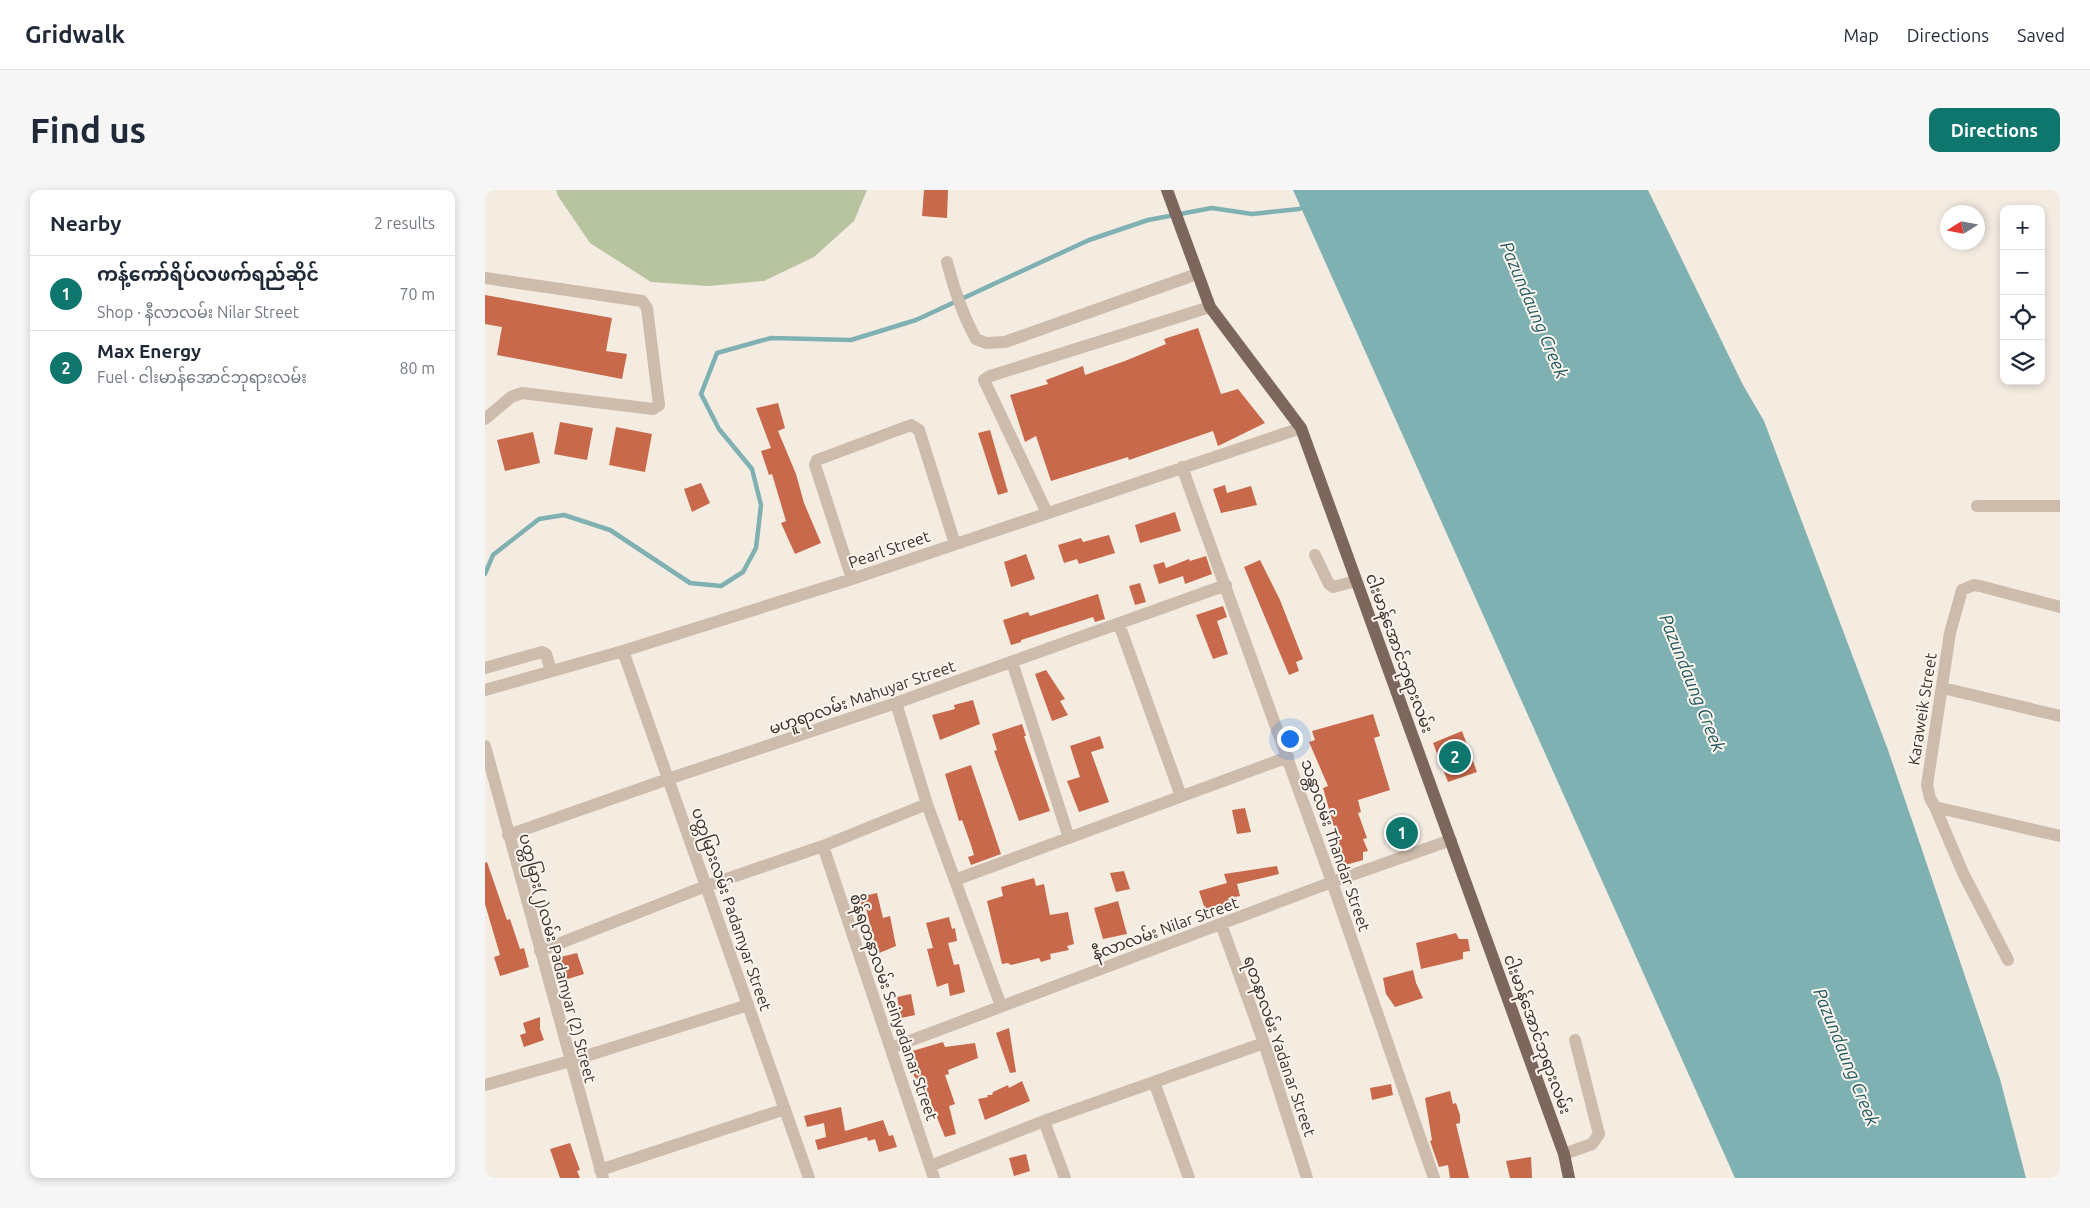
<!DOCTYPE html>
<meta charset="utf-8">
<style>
body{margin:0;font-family:Ubuntu,"Noto Sans Myanmar",sans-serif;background:#f6f6f7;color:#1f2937}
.controls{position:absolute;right:15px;top:15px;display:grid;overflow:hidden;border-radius:10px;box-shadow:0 2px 8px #0003}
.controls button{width:45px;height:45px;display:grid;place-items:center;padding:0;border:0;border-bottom:1px solid #e0e1e3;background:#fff;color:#1f2937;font:25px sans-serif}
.compass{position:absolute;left:1455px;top:15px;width:45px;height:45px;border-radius:50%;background:#fff;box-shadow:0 2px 8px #0003;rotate:259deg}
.you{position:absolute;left:804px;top:548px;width:18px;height:18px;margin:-12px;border:4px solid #fff;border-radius:50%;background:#1a73e8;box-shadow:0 0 0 8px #1a73e833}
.badge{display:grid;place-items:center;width:32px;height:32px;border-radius:50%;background:#0f766e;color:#fff;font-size:16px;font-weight:700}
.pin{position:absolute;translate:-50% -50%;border:2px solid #fff;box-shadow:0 1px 5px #0006}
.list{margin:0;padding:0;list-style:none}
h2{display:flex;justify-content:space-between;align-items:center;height:65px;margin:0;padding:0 20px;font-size:21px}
h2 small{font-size:16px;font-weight:400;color:#747a83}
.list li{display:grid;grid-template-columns:32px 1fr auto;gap:15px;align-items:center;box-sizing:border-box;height:75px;padding:0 20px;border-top:1px solid #e0e1e3}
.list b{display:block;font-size:19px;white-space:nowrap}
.list p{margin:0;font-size:16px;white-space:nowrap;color:#747a83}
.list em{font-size:16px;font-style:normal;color:#747a83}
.icon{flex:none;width:28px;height:28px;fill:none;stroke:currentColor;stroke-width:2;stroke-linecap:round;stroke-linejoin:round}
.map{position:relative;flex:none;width:1575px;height:988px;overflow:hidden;border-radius:10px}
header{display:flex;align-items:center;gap:30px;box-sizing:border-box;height:70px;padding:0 25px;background:#fff;border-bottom:1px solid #e0e1e3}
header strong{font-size:24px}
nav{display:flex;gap:28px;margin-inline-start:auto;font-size:18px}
.intro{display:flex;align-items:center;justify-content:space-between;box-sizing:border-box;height:120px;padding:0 30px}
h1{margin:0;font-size:35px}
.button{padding:12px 22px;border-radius:10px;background:#0f766e;color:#fff;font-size:18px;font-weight:700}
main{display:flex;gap:30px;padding:0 30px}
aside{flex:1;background:#fff;border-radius:10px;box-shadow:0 2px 8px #0003}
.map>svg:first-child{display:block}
</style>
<header>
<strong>Gridwalk</strong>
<nav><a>Map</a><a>Directions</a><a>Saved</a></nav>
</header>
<div class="intro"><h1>Find us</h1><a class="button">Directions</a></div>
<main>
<aside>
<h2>Nearby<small>2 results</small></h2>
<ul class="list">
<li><span class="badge">1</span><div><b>ကန့်ကော်ရိပ်လဖက်ရည်ဆိုင်</b><p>Shop · နီလာလမ်း Nilar Street</p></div><em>70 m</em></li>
<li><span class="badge">2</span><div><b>Max Energy</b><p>Fuel · ငါးမာန်အောင်ဘုရားလမ်း</p></div><em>80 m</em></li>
</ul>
</aside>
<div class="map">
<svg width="1575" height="988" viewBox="0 0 1575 988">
<rect width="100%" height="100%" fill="#f4ebe1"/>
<path fill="#b8c4a0" d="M71,0H382L369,31L329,67L279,91L223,96L166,92L105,53L73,6Z"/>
<path fill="#7fb0b2" d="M808,0H1163L1258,195L1279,231L1403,560L1515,889L1541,988H1250Z"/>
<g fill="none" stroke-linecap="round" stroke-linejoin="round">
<path stroke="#7fb0b2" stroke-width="4.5" d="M0,384L8,365L54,329L79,325L125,340L205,393L236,396L258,382L271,358L276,315L267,279L234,239L216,204L232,163L286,148L366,150L431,130L604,50L663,30L727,18L767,24L814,19L821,16"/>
</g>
<path fill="#c8694b" d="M439,0H463L462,28L437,26Z
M0,105L127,128L121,161L142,164L137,189L12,165L17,137L0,134Z
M713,138L736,204L753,199L780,233L733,256L728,241L644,270L643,267L566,291L551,246L540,252L525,205L563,194L561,190L598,176L600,185L640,171L681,154L679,149Z
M293,213L300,238L293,241L311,284L319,313L336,353L310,364L296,333L301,331L287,284L284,285L276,261L286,258L271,218Z
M75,232L108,238L102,270L69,264Z
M131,237L167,244L160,282L124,275Z
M505,240L523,302L513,305L493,243Z
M48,242L55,273L20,281L12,250Z
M216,293L225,313L207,322L199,299Z
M740,295L742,303L766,296L772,315L736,323L728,299Z
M690,322L696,341L655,353L650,335Z
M624,345L630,363L594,374L592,369L579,373L573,355L596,348L598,352Z
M541,364L550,389L526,397L519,372Z
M721,366L727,384L700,394L698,386L674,394L668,375L679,372L681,378L704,369L705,371Z
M775,370L795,410L818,469L811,472L814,481L804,485L759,377Z
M655,393L661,412L650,415L644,396Z
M613,404L620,429L610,432L608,427L536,450V452L526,455L518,430L543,422L545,426Z
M738,416L742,427L732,431L743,464L728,469L711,425Z
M561,480L580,509L575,511L583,525L567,531L550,484Z
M488,510L495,534L455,550L447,525L470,519L469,515Z
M888,524L895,546L889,548L905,600L873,610L876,622L873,623L882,648L878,649L883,661L878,662V670L857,676L852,659L855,658L838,598L843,596L824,552L830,550L827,541Z
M537,534L541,546H539L565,621L534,631L509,561L512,560L507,544Z
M977,541L992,582L963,592L948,553Z
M615,546L619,558L606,562L624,612L594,622L582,591L595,587L585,556Z
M486,575L516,664L486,675L483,667L489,665L486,655L477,630L474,631L460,584Z
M760,618L766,642L752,644L747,620Z
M2,672L22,730L25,729L35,759L39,758L44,777L15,786L9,767L15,765L0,714V673Z
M792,676L794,684L752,694L755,706L743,708L745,714L721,722L714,701L742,693L739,684Z
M639,681L645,699L631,702L625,683Z
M549,688L551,696L559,694L565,725L583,722L589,754L582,756L584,760L565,764L566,769L556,772L554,768L526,775L523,773L517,774L502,711L518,706L516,697Z
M392,703L398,728L405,726L411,756L392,764L381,718L377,719L374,707Z
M633,711L642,744L618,749L609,718Z
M464,727L467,739L470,738L472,751L463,753L469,775L474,774L480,802L465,806L463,793L452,797L442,759L448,758L441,733Z
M971,743L974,749H983L985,761L978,762V769L936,779L931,753Z
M92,763L99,784L73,792L67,769Z
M928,780L931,793L938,808L910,817L901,804L898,788Z
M426,804L430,825L416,828L412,807Z
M55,827V839L59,850L39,857L35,845L41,843L38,833Z
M524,838L531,882L525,883L511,843Z
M458,852L460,857L490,853L493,868L463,880L464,884L460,885L470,914L464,916L471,944L460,947L442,903L429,886L424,862Z
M537,891L545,911L500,930L493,909L503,907L502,905H507L508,902L523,895L524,898Z
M906,894L908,905L887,910L885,898Z
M965,901L968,914L971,913L975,925V933L971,934L984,988H965L963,975L954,977L945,951L947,950L940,908Z
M356,917L360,941L398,930L404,946L408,945L412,957L394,962L390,949L383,951L382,947L333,960L330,950L341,947L339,933L322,937L319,926Z
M85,953L95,980L92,981L95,988H75L65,959Z
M541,964L545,981L529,986L524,968Z
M1046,967L1047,988H1025L1021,971Z"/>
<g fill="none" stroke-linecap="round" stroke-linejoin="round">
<path stroke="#cdbbac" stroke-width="12" d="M462,72C469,99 477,124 491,149L501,153L520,152L712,84
M0,88L157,111L162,118L174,215L168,219L37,203L26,207L0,229
M697,277L847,692L949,988
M1492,316H1575
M562,323L499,190L505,186L725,117
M830,365L844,394L848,397L871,391
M367,389L330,275L332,270L426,235L434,240L470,354
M1575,417L1495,396L1489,395L1477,400L1465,443L1442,595L1445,608L1450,617L1575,646
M634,434L696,606
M138,461L324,988
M527,472L584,648
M0,478L57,462L61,464L66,481
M1458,498L1575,526
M0,500L138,461L367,389L816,238
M411,513L442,614L516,816
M0,556L118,988
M1450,617L1478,683L1523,770
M23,645L183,589L411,513L741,395
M338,656L449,988
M470,690L803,567
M736,734L779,853L822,988
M55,761L221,696L338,656L442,614
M406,858L847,692L966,650
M669,892L704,988
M0,895L85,871L263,815
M559,931L580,988
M1079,964L1107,954L1114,944L1090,850
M445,976L559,931L779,853
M115,980L300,919"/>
<path stroke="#7d675c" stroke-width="12" d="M682,0L725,117L816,238L1079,964L1084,988"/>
</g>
<g text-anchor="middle" stroke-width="4" stroke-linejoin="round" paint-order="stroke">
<g font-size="16" fill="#3b302b" stroke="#fbf5ee">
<text transform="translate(404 359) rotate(-19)" y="6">Pearl Street</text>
<text transform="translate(915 463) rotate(70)" y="6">ငါးမာန်အောင်ဘုရားလမ်း</text>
<text transform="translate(377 507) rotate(-19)" y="6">မဟူရာလမ်း Mahuyar Street</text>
<text transform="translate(1437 519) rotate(-81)" y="6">Karaweik Street</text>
<text transform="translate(851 655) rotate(71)" y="6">သန္တာလမ်း Thandar Street</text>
<text transform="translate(247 719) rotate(71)" y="6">ပတ္တမြားလမ်း Padamyar Street</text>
<text transform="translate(680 738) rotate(-20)" y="6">နီလာလမ်း Nilar Street</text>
<text transform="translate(73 768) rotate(75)" y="6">ပတ္တမြား(၂)လမ်း Padamyar (2) Street</text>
<text transform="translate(409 817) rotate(71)" y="6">စိန်ရတနာလမ်း Seinyadanar Street</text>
<text transform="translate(1053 844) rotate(70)" y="6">ငါးမာန်အောင်ဘုရားလမ်း</text>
<text transform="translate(795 856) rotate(71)" y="6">ရတနာလမ်း Yadanar Street</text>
</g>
<g font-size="18" font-style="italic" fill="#1f5a5e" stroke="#fbf5ee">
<text transform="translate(1049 120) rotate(67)" y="6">Pazundaung Creek</text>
<text transform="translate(1207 493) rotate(68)" y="6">Pazundaung Creek</text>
<text transform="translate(1361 867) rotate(68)" y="6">Pazundaung Creek</text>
</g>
</g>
</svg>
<div class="controls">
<button>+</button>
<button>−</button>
<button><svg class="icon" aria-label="locate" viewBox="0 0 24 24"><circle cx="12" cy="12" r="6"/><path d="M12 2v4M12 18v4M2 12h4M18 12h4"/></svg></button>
<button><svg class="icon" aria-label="layers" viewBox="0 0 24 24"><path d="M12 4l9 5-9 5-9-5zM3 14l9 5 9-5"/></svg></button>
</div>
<svg class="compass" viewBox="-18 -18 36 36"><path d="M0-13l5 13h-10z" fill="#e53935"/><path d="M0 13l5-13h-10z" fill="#747a83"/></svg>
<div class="you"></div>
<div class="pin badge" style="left:917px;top:643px">1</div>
<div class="pin badge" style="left:970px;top:567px">2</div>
</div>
</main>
